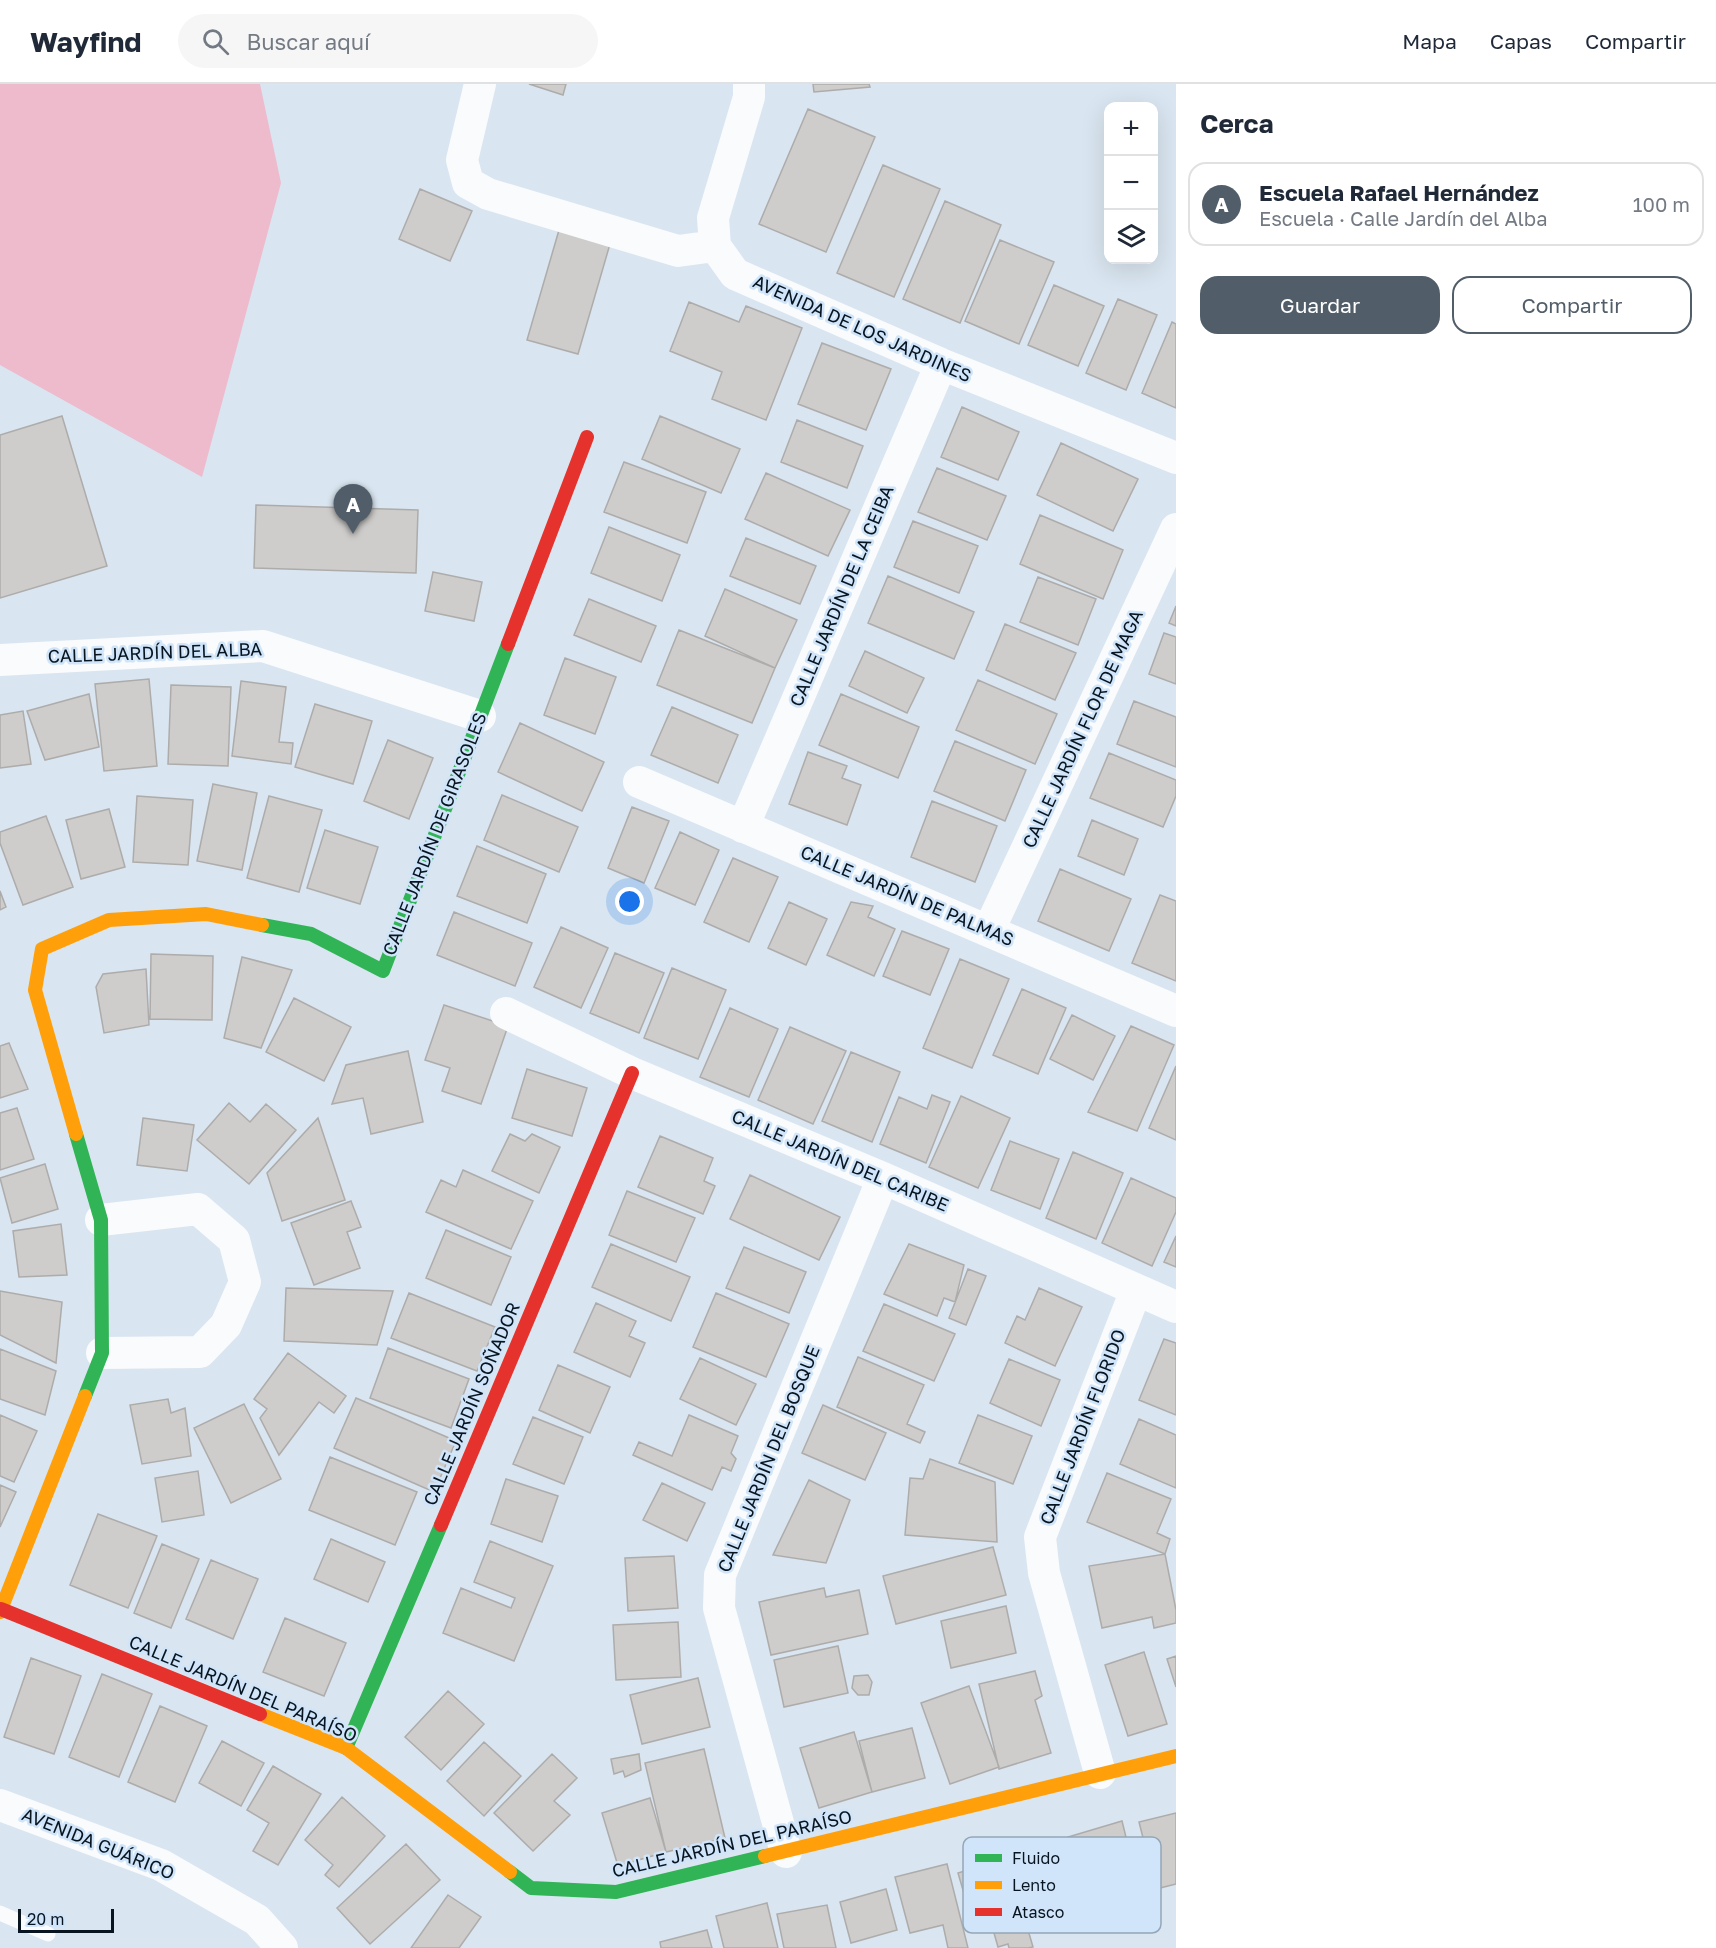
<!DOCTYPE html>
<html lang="es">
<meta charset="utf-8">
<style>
body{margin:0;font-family:"Golos Text",sans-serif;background:#f6f6f7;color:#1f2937}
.controls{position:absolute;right:18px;top:18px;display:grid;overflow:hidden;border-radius:12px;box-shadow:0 6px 24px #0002}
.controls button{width:54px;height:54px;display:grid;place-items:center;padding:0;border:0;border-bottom:2px solid #e0e1e3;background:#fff;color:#1f2937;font:30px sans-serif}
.scale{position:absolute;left:18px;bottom:15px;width:96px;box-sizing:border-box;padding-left:6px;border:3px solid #081520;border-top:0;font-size:16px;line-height:21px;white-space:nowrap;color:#081520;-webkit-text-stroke:4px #d0e5f9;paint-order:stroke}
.you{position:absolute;left:630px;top:818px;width:21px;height:21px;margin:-15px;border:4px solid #fff;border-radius:50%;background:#1a73e8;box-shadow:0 0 0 9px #1a73e833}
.badge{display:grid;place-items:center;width:39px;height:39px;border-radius:50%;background:#515e69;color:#fff;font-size:20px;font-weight:700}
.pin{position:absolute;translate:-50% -50px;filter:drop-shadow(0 2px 3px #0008)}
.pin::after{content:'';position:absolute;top:32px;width:21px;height:18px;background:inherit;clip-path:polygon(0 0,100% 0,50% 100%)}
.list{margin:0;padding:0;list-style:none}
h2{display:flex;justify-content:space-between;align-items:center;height:78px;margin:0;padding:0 24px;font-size:26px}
h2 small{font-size:20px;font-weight:400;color:#747a83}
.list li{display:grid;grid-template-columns:39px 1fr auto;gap:18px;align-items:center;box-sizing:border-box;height:84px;margin:0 12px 12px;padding:0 12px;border:2px solid #e0e1e3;border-radius:18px}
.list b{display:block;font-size:22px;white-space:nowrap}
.list p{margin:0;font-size:20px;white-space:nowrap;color:#747a83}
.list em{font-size:20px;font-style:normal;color:#747a83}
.actions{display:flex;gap:12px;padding:18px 24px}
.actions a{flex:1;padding:14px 0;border:2px solid #515e69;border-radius:18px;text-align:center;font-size:21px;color:#515e69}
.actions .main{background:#515e69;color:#fff}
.icon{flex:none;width:33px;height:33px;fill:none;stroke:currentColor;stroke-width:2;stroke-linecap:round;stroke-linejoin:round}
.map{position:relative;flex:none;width:1176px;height:1864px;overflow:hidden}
header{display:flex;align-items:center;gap:36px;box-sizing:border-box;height:84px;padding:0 30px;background:#fff;border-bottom:2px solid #e0e1e3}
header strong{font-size:28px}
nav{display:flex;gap:33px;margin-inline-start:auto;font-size:21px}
.search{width:420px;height:54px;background:#f6f6f7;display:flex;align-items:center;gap:15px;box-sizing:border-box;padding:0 21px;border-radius:33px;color:#747a83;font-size:22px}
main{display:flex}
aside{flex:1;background:#fff}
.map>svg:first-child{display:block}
</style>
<header>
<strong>Wayfind</strong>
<div class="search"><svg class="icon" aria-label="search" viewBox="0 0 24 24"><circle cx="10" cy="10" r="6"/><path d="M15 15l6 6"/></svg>Buscar aquí</div>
<nav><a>Mapa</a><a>Capas</a><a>Compartir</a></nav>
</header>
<main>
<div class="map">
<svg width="1176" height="1864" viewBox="0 0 1176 1864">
<rect width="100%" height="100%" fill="#d9e5f0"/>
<path fill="#edbbcc" d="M0,0H260L281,99L202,393L0,281Z"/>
<path fill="#cecdcb" stroke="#adacab" stroke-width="1.5" d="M529,0H566L563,11Z
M813,0H869L870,3L814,8Z
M808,25L875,53L826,168L759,140Z
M883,81L940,105L894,213L837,189Z
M420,105L472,127L450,177L399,155Z
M945,117L1001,141L960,239L903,215Z
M559,146L610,160L578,270L527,256Z
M1000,156L1054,178L1019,260L965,237Z
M1054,201L1104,222L1078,282L1028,261Z
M1118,215L1157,231L1126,306L1086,289Z
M689,218L739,238L746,222L802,244L766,336L712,315L722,288L670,267Z
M1172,238L1176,240V324L1142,309Z
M822,259L891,285L866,346L798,320Z
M962,323L1019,348L998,396L941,373Z
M62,332L107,482L0,514V351Z
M660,332L740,365L721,409L642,375Z
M797,336L863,362L847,404L781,378Z
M1061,359L1138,395L1113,447L1037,411Z
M624,378L706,408L687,459L604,428Z
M937,384L1006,412L987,456L918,428Z
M766,389L850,426L828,472L745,435Z
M256,421L418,426L416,489L254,484Z
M1040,431L1123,466L1103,515L1020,480Z
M913,437L978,462L959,509L894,483Z
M609,443L680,471L662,517L591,489Z
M746,454L816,482L800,520L730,492Z
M433,488L482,498L474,537L425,527Z
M888,492L974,528L954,575L868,539Z
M1038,493L1096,515L1078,561L1020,538Z
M725,505L797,536L775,584L705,552Z
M589,515L656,542L641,578L574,551Z
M1176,522V542L1169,539Z
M1005,540L1076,569L1055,616L986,586Z
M679,546L775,584L752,639L657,601Z
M1164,549L1176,553V600L1149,590Z
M865,567L924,594L907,629L849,602Z
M565,574L616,593L595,650L544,631Z
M149,595L157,682L104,687L95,600Z
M978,596L1057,630L1035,680L956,646Z
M241,597L286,603L279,658L293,659L291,680L232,672Z
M171,601L231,603L228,682L168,680Z
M89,610L99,663L45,676L27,627Z
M841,610L919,643L898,694L819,661Z
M1134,617L1176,633V683L1117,660Z
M315,620L372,637L353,700L295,683Z
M672,623L738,651L718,699L651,671Z
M23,627L31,680L0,684V631Z
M520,639L604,678L582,727L498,688Z
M388,656L433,674L409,735L364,717Z
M955,657L1026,686L1005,737L934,707Z
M808,668L847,682L842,694L861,701L847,741L789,720Z
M1109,669L1176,696V712L1163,743L1090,714Z
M213,700L257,709L242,786L197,777Z
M502,711L578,743L559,788L484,756Z
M137,712L193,716L188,781L133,778Z
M269,712L322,726L299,808L247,794Z
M932,717L997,742L975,798L911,773Z
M632,723L669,737L644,799L608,784Z
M109,725L125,783L81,795L66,736Z
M46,732L73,803L23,821L0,759V748Z
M1092,736L1138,755L1124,791L1078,772Z
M325,746L378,763L360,820L307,804Z
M680,748L719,766L695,821L655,804Z
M477,762L546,790L527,839L457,812Z
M733,774L778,793L749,858L704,838Z
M1060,785L1131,815L1109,867L1038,837Z
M0,807L6,823L0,826Z
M1160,811L1176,817V897L1132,879Z
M789,818L827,835L806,881L768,864Z
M851,818L873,822L868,833L895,845L874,892L827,871Z
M454,828L532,859L515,902L437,871Z
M561,843L608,864L581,924L534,903Z
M902,847L949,865L930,911L883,892Z
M615,869L664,889L639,949L590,929Z
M151,870L213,872L212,936L150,935Z
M242,873L292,886L261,964L224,954Z
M960,875L1009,895L972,984L923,964Z
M672,884L726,906L698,975L644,954Z
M146,885L149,941L104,949L96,903L103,890Z
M1022,905L1066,924L1038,990L993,971Z
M294,914L351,943L324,997L266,968Z
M444,921L508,942L481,1020L442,1007L450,984L425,976Z
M730,924L778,945L749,1013L700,993Z
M1072,931L1115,952L1093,996L1050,975Z
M1131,942L1174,961L1137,1047L1088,1028Z
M790,943L846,967L813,1040L758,1016Z
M9,959L28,1005L0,1014V962Z
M408,967L423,1038L371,1050L363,1014L332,1020L346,981Z
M851,968L900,988L872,1058L822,1037Z
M1176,982V1056L1149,1044Z
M527,985L587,1004L572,1052L512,1034Z
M932,1011L950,1018L926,1079L880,1060L899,1013L927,1025Z
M961,1012L1010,1034L978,1104L929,1083Z
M229,1019L250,1038L266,1020L296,1046L249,1100L197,1056Z
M17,1024L34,1075L0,1086V1029Z
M143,1034L194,1041L187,1087L137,1081Z
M318,1034L345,1116L282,1137L267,1089Z
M510,1050L525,1057L532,1050L560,1063L539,1109L492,1087Z
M660,1052L713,1074L704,1097L715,1102L703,1130L638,1103Z
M1010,1057L1059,1075L1040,1125L991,1106Z
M1073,1068L1123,1089L1096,1155L1046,1134Z
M45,1080L58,1125L12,1139L0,1094Z
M463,1086L533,1117L511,1165L426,1128L441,1096L456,1103Z
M750,1091L840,1133L819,1176L730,1135Z
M1131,1094L1176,1114V1128L1152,1182L1102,1159Z
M627,1107L695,1134L676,1178L609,1151Z
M351,1117L361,1143L347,1148L360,1184L314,1201L291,1139Z
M61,1140L67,1191L19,1193L13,1147Z
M446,1146L511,1173L491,1221L426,1194Z
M1176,1152V1183L1164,1178Z
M611,1160L690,1193L671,1237L592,1203Z
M909,1160L964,1181L955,1218L944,1214L937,1232L884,1210Z
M744,1163L806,1188L789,1229L726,1204Z
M968,1185L986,1192L966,1241L949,1234Z
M286,1204L393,1207L377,1261L284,1257Z
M1039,1204L1082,1223L1055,1282L1005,1259L1017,1232L1025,1236Z
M0,1207L62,1218L56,1279L0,1251Z
M409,1209L495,1243L477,1287L391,1254Z
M716,1209L789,1240L766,1293L693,1263Z
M596,1219L636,1237L629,1252L645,1259L630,1293L574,1268Z
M884,1220L955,1250L934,1297L863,1267Z
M1164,1255L1176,1259V1331L1139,1316Z
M388,1264L469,1295L451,1344L370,1314Z
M0,1265L56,1287L45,1331L0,1315Z
M288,1269L346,1312L334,1329L319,1318L279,1371L260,1334L267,1325L254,1315Z
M858,1273L924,1301L907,1340L925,1348L920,1359L837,1323Z
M700,1274L756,1300L736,1341L680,1315Z
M1009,1275L1060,1296L1041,1342L990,1319Z
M558,1281L610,1303L590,1349L539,1326Z
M356,1314L456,1357L434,1408L334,1364Z
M168,1315L171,1329L185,1324L191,1372L142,1380L130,1321Z
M244,1320L281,1395L231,1419L194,1344Z
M823,1321L886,1349L865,1396L802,1369Z
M0,1331L37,1347L14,1398L0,1392Z
M689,1331L738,1352L731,1369L736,1375L731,1387L722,1383L712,1406L633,1371L639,1358L672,1372Z
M978,1331L1032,1352L1013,1400L959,1379Z
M533,1333L583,1353L564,1400L513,1380Z
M1139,1335L1176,1351V1404L1120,1380Z
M330,1373L417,1408L395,1461L309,1426Z
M930,1375L995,1398L997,1458L905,1451L910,1394L923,1395Z
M198,1387L204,1431L162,1438L155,1394Z
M1107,1389L1171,1415L1157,1449L1170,1455L1165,1470L1087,1438Z
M506,1395L558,1412L542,1458L491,1440Z
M809,1396L850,1416L826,1479L773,1471Z
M662,1399L705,1419L687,1457L643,1436Z
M0,1401L16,1408L0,1443Z
M98,1430L157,1452L128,1524L70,1501Z
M331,1455L385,1478L368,1518L314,1495Z
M490,1457L553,1482L514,1577L443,1549L461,1504L511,1524L515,1514L474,1498Z
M162,1460L199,1475L171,1544L134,1529Z
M993,1463L1006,1511L896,1540L883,1492Z
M1165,1470L1176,1526V1539L1154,1544L1152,1533L1102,1544L1089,1482Z
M674,1472L678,1524L628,1527L625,1474Z
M211,1476L258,1495L233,1555L186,1535Z
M824,1504L826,1513L859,1506L868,1550L771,1571L759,1518Z
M1006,1522L1016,1569L951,1584L941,1537Z
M285,1534L346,1559L324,1612L263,1588Z
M678,1538L681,1593L616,1596L613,1541Z
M838,1562L848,1609L784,1623L774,1576Z
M1144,1568L1167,1640L1128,1652L1105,1581Z
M1176,1572V1603L1167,1575Z
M31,1574L81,1592L54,1670L4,1653Z
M1035,1587L1042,1612L1035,1616L1051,1669L999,1685L979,1600Z
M102,1590L152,1610L119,1693L69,1673Z
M868,1591L872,1598L869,1611H858L852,1604L854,1592Z
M698,1594L710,1643L642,1660L630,1611Z
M969,1602L999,1683L950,1700L921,1619Z
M448,1607L484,1640L441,1686L405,1653Z
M160,1622L207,1642L175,1718L128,1698Z
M912,1644L925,1694L872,1708L859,1657Z
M854,1648L872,1708L819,1724L800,1664Z
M222,1657L264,1679L241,1722L199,1699Z
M484,1658L521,1692L484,1732L447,1697Z
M704,1665L725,1754L666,1768L645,1679Z
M552,1670L577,1694L554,1717L570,1731L533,1767L494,1729Z
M639,1670L641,1686L625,1693L623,1687L614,1690L611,1675Z
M273,1682L321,1710L278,1781L253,1767L269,1739L247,1726Z
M342,1713L385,1752L339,1803L325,1791L333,1781L305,1756Z
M650,1714L666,1768L618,1782L602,1729Z
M1176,1729V1800L1156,1805L1139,1738Z
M1122,1737L1140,1810L1087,1822L1068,1753Z
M406,1760L440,1796L370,1860L337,1824Z
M1007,1774L1033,1863L1028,1864H1009L1008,1860L998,1863L992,1842L975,1847L958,1789Z
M947,1780L968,1864H948L943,1841L910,1849L895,1793Z
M886,1805L897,1846L851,1859L840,1818Z
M448,1811L481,1833L459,1864H411Z
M767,1819L778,1864H724L716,1832Z
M827,1821L836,1864H784L777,1830Z
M707,1846L712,1864H661L660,1858Z"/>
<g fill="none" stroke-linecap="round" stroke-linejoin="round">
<path stroke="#f9fbfd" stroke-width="15" d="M0,1829L48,1850"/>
<path stroke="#f9fbfd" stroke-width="32" d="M480,0L462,76L468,99L488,110L678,167L715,162
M749,0V13L713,134L715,162L735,190L941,280L1176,374
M0,576L263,562L480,632
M639,698L1176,927
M743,743L941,280
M989,846L1176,445
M506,929L632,989L883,1094L1176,1223
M101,1136L198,1125L234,1156L245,1198L226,1241L200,1268L102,1269
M1100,1689L1044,1489L1040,1453L1136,1206
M0,1721L161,1781L257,1836L282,1864
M786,1768L719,1524L720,1491L883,1094"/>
<path stroke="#30b455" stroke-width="14" d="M262,841L311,850L383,887L508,560
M76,1050L101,1136L102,1269L85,1312
M346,1664L441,1441
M510,1788L531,1804L616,1808L765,1772"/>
<path stroke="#ff9f0a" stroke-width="14" d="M76,1050L35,906L42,865L109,836L206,830L262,841
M0,1528L85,1312
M260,1630L346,1664L510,1788
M765,1772L1176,1672"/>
<path stroke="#e5322d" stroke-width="14" d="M508,560L587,353
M441,1441L632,989
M1,1525L260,1630"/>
</g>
<g text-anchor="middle" stroke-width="5" stroke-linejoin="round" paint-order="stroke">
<g font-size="18" fill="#081520" stroke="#d0e5f9">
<text transform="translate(862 245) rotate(24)" y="6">AVENIDA DE LOS JARDINES</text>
<text transform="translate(842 512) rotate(-67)" y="6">CALLE JARDÍN DE LA CEIBA</text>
<text transform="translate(155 569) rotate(-2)" y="6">CALLE JARDÍN DEL ALBA</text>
<text transform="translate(1083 645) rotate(-65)" y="6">CALLE JARDÍN FLOR DE MAGA</text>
<text transform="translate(435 750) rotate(-69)" y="6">CALLE JARDÍN DE GIRASOLES</text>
<text transform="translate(907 812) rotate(23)" y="6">CALLE JARDÍN DE PALMAS</text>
<text transform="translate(840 1077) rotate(23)" y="6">CALLE JARDÍN DEL CARIBE</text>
<text transform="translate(472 1320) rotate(-67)" y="6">CALLE JARDÍN SOÑADOR</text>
<text transform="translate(1083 1343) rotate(-69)" y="6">CALLE JARDÍN FLORIDO</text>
<text transform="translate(769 1375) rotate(-68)" y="6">CALLE JARDÍN DEL BOSQUE</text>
<text transform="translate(243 1605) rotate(23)" y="6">CALLE JARDÍN DEL PARAÍSO</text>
<text transform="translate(98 1760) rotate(22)" y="6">AVENIDA GUÁRICO</text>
<text transform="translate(732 1760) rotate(-13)" y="6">CALLE JARDÍN DEL PARAÍSO</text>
</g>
</g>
<rect x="963" y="1753" width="198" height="96" rx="9" fill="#d0e5f9" stroke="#94a7b8" stroke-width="1.5"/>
<rect x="975" y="1770" width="27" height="8" fill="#30b455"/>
<rect x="975" y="1797" width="27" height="8" fill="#ff9f0a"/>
<rect x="975" y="1824" width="27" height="8" fill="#e5322d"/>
<g font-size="16" fill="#081520">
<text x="1012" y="1780">Fluido</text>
<text x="1012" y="1807">Lento</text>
<text x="1012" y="1834">Atasco</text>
</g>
</svg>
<div class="controls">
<button>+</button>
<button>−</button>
<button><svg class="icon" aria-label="layers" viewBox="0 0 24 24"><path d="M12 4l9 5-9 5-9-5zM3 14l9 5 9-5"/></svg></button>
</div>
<div class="scale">20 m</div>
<div class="you"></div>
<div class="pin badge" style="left:353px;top:450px">A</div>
</div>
<aside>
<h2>Cerca<small></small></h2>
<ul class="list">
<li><span class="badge">A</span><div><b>Escuela Rafael Hernández</b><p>Escuela · Calle Jardín del Alba</p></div><em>100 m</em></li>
</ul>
<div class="actions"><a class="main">Guardar</a><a>Compartir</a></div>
</aside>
</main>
